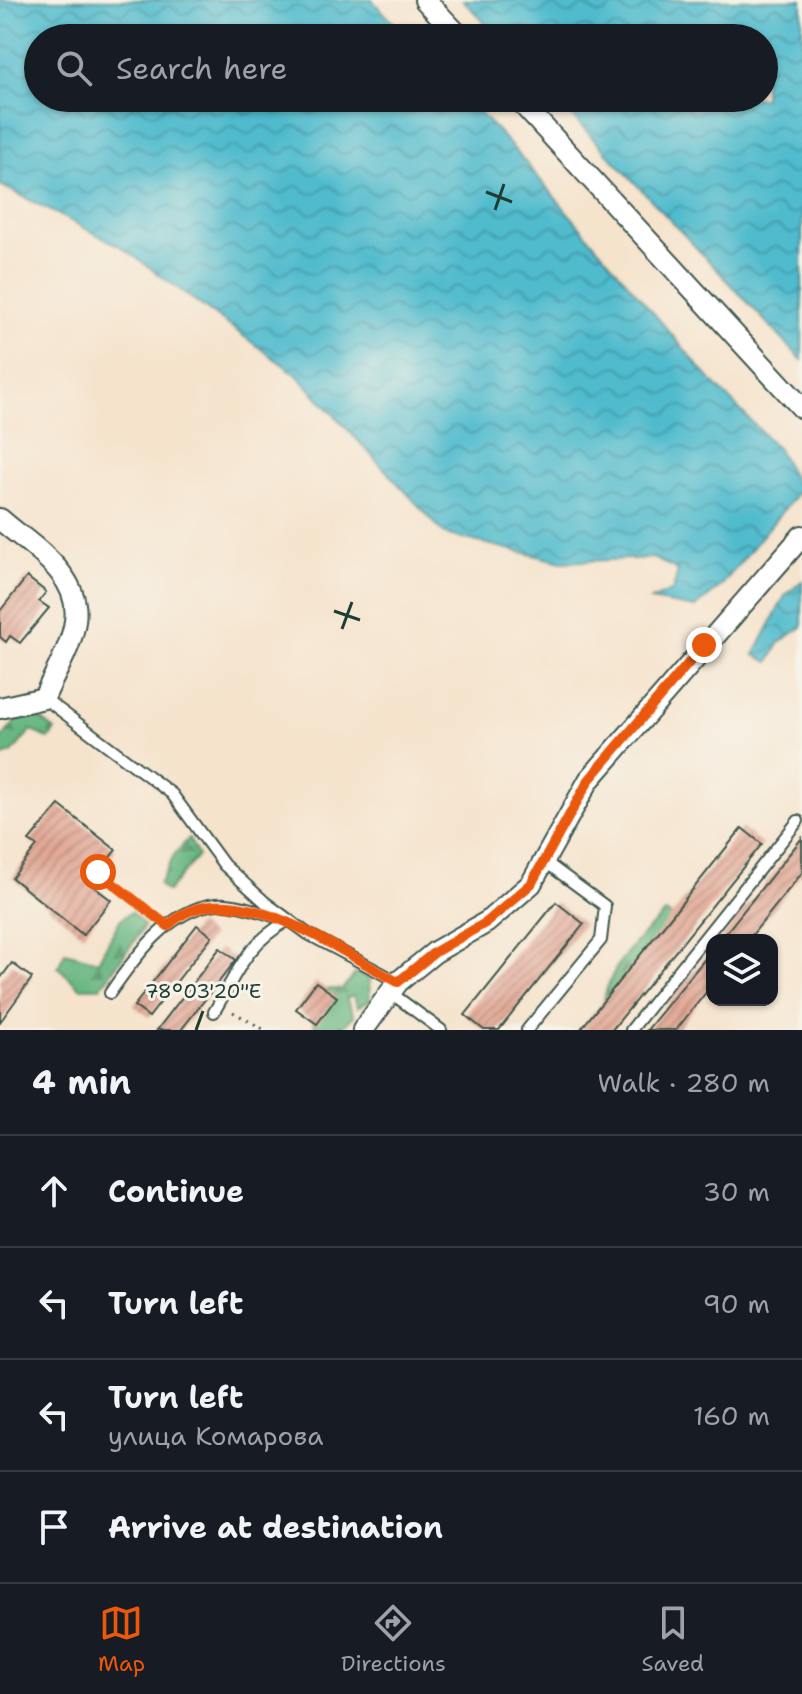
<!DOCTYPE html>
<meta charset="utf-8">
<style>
body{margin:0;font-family:"Shantell Sans",sans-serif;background:#242831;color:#f1f3f6}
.controls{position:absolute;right:24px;bottom:24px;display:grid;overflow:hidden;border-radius:16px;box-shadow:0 2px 6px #0004}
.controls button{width:72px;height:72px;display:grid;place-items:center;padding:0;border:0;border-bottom:2px solid #363941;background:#171b24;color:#f1f3f6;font:40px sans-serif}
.stop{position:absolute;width:24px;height:24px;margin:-18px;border:6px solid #ea580c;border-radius:50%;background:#fff}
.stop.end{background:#ea580c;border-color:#fff;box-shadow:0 2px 8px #0008}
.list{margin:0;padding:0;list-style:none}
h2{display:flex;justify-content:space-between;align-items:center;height:104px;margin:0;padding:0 32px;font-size:34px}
h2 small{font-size:26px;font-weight:400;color:#9ea1a6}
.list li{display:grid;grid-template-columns:52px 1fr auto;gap:24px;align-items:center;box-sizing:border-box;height:112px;padding:0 32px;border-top:2px solid #363941}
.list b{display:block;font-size:30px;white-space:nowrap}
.list p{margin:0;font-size:26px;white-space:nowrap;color:#9ea1a6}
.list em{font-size:26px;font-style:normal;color:#9ea1a6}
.icon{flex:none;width:44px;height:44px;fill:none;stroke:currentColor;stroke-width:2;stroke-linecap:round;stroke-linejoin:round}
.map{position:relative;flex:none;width:802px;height:1030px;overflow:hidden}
.search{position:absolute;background:#171b24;box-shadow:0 2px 6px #0004;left:24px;right:24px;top:24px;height:88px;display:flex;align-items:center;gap:20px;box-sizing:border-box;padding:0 28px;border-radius:44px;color:#9ea1a6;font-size:30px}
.sheet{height:552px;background:#171b24}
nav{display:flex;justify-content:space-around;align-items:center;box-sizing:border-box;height:112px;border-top:2px solid #363941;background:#171b24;font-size:22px;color:#9ea1a6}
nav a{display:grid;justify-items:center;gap:4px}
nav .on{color:#ea580c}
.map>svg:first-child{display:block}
</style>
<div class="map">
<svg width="802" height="1030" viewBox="0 0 802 1030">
<defs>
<pattern id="forest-firs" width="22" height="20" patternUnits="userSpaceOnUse" patternTransform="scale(2)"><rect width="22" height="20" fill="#67b680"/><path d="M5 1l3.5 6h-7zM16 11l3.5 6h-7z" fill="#54956a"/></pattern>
<pattern id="water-waves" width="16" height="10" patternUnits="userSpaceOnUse" patternTransform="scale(2)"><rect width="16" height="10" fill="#50bbcd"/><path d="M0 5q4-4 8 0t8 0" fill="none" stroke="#4299a7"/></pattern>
<pattern id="building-hatch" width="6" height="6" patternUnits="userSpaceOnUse" patternTransform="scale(2)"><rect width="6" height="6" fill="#e0a18e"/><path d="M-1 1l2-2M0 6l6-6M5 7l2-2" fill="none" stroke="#b58475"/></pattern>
</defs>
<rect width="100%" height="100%" fill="#f7f3e8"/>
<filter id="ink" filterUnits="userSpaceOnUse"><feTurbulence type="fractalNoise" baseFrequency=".0125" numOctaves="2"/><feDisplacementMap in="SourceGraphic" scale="16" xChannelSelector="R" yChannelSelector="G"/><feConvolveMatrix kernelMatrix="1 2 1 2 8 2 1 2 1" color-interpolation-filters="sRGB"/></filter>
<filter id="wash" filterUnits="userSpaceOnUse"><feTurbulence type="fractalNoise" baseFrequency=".006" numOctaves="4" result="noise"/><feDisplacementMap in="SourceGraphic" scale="32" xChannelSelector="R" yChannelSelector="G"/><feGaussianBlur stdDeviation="1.8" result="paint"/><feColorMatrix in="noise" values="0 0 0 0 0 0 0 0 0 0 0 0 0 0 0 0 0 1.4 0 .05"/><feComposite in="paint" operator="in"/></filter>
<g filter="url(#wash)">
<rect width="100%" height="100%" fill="#f5e3cc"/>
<path fill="url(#forest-firs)" stroke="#437a5a" stroke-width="2" d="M27,708L55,730L49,739L31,730L12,753L0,757V740Z
M189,838L198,856L167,892L159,885L174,855Z
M131,912L145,926L100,988H80L58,967L65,952L98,961L120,920Z
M665,913L677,919L603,1007C606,969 638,938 665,913Z
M356,973L369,978L370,1000L357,1007L354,995L346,998L354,1016L339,1030L316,1029L311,1011L327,989H342Z"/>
<path fill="url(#water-waves)" stroke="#387c80" stroke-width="2" d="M0,0H372L408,38H38V98H466L513,148L707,376L778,449L800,490L721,586L695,608L651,600L673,590L678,570L653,558L562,562L445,534L297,375L120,246L0,185Z
M463,0H802V360L555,98H764V38H499Z
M802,581V627L780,642L769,662L754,655L785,596Z"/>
<g id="blocks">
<path fill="url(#building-hatch)" d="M27,577L46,592L39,601L49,608L20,643L10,636L6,642L0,637V611Z
M59,805L116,850L89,883L111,900L83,935L12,878L37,846L29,841Z
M742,828L762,844L612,1030H580Z
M802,838V873L748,940H720Z
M556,902L584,924L499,1030H484L465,1015Z
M197,925L212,936L149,1017L134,1006Z
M220,948L236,960L181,1030H157Z
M712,950V985L676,1030H647Z
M12,963L32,978L0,1022V979Z
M316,982L337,997L317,1024L296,1009Z"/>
</g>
</g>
<g filter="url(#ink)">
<use href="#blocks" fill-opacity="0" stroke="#3f564b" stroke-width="2"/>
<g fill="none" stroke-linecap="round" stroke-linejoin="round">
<g stroke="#3f564b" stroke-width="14">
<path id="lane" d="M44,698L172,794L224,865L266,903L308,934L398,982
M110,993C135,957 169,909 216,904C236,902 264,914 283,919
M391,993L441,1030
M214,1012C238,971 246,944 289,920
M527,1030L601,940L605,906L544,861
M631,1030L798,821"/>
</g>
<g stroke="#3f564b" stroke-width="24">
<path id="street" d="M425,0L461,38
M517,98L802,408
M0,519C30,546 82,574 75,621C72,646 54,674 44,698L0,708
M363,1030L398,982L435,952L487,922L531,884L589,780L802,536"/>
</g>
<path stroke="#3f564b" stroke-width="3" stroke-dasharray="2 6" stroke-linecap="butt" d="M98,872L155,917
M233,1012L265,1030"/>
<use href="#lane" stroke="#fff" stroke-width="10"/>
<use href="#street" stroke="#fff" stroke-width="20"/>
</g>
</g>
<g fill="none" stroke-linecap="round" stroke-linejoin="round" filter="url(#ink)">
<path stroke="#ea580c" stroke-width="10" d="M98,872L168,926C226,866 341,953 398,982L435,952L487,922L531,884L589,780L704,645"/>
</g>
<path fill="none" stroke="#1f3d34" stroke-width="3" d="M486,192L512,202M495,210L504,184M334,611L360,620M342,629L352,602M196,1030L203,1011"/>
<g font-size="20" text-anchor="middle" fill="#1f3d34" stroke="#f7f3e8" stroke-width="6" stroke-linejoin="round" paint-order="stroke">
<text x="203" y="998">78°03'20"E</text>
</g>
</svg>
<div class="controls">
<button><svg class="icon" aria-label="layers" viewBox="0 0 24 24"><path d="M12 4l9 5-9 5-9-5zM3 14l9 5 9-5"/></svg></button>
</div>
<div class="stop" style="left:98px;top:872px"></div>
<div class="stop end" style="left:704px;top:645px"></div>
<div class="search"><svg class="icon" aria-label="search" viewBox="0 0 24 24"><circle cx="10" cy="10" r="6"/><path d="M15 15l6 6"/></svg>Search here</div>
</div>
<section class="sheet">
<h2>4 min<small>Walk · 280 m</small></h2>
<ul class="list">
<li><svg class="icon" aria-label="ahead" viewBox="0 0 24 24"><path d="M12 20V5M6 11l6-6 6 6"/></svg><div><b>Continue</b></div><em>30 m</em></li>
<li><svg class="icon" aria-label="left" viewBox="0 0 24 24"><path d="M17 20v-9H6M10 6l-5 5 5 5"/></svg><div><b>Turn left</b></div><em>90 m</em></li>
<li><svg class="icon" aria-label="left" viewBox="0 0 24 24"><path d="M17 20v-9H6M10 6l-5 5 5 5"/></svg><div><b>Turn left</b><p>улица Комарова</p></div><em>160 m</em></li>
<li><svg class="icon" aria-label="arrive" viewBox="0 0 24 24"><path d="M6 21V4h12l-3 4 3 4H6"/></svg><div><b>Arrive at destination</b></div></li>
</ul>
</section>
<nav>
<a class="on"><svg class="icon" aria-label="map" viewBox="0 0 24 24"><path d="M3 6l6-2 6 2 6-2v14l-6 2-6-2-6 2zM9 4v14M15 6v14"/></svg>Map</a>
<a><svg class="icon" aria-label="directions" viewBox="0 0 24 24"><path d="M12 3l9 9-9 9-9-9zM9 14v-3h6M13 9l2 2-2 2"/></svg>Directions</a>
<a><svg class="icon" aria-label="saved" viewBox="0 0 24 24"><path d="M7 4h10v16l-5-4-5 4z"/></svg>Saved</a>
</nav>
